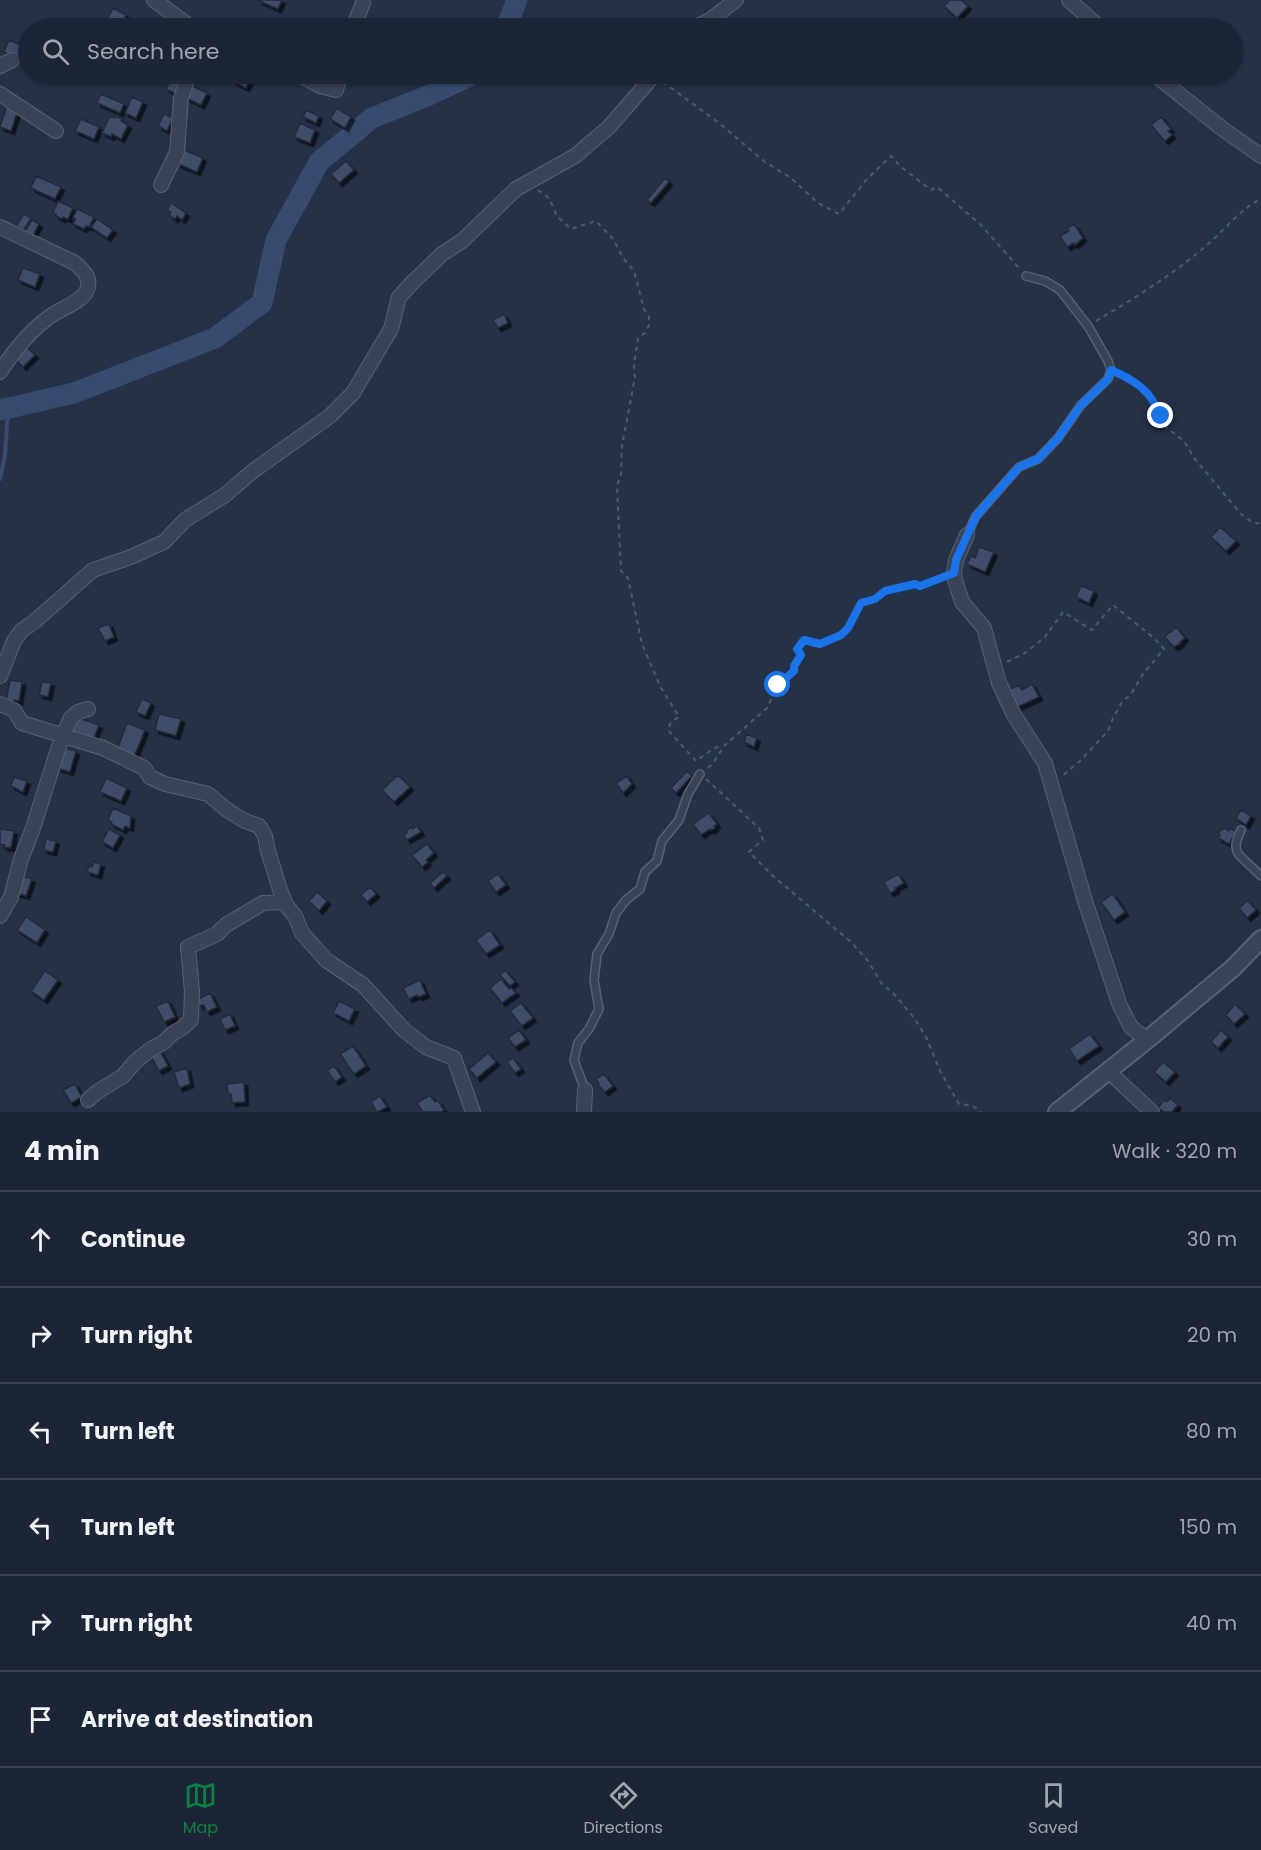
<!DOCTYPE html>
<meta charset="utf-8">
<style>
body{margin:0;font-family:Poppins,sans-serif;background:#252d3d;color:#f1f3f6}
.stop{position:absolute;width:18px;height:18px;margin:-14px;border:4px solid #1a73e8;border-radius:50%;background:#fff}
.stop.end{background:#1a73e8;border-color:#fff;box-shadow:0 2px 6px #0008}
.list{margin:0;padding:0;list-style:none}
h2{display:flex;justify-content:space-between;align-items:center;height:78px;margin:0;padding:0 24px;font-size:26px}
h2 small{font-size:20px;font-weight:400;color:#a0a5ad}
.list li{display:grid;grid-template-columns:39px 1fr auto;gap:18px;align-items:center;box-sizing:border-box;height:96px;padding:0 24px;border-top:2px solid #3a4250}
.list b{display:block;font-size:22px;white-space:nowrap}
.list em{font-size:20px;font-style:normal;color:#a0a5ad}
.icon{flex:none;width:33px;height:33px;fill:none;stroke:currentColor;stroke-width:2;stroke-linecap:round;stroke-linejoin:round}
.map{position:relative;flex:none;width:1261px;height:1112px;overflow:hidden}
.search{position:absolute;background:#1c2535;box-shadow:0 2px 4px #0004;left:18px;right:18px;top:18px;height:66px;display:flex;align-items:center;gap:15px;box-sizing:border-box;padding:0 21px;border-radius:33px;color:#a0a5ad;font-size:22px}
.sheet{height:654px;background:#1c2535}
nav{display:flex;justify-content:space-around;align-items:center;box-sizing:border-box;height:84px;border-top:2px solid #3a4250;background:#1c2535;font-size:16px;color:#a0a5ad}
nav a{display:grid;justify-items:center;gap:3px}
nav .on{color:#0b8043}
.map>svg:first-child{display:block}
</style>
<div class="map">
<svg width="1261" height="1112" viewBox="0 0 1261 1112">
<defs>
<filter id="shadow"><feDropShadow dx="3.5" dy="3.5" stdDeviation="0" flood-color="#0009"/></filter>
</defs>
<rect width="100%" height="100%" fill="#253147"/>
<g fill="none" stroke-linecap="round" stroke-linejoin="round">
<path stroke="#374b6f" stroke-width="4" d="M0,479L5,455L8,409"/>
<path stroke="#374b6f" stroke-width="21" d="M506,28L517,0
M0,410L74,393L215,338L262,303L276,240L319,162L372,118L427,96L468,77L471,74"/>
</g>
<path fill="#414e67" stroke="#202a3d" stroke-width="1.5" filter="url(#shadow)" d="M260,0H282L278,9L259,1Z
M950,0H961L968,6L957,18L944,6Z
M113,8L126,15L120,27L107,20Z
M9,40L26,47L21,60L4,52Z
M236,74H247L252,76L246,88L232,81Z
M172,78L183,83L177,94L166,89Z
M190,85L207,93L201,105L184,97Z
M101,94L124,104L120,113L97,103Z
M132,97L143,102L136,118L125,113Z
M7,106L18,110L11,131L0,127Z
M337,108L351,117L345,128L330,119Z
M306,110L319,116L316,123L303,117Z
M164,114L173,118L167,131L158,126Z
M110,116L114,118V116L122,119L121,121L128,125L121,139L112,134L111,137L102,133Z
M1161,117L1171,129L1168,131L1172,135L1165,141L1151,125Z
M81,119L99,127L94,139L75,131Z
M300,123L315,130L310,143L294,137Z
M184,150L203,158L197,172L178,164Z
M346,161L354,170L339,183L331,174Z
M36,176L61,187L55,199L31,188Z
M665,178L669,182L651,203L647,200Z
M58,201L73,208L68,219L63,217L62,219L56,216V214L53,213Z
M171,203L186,213L182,220L177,216L175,219L169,215L171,212L167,210Z
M77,209L94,217L89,227L86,226L84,229L73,224L76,219L73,218Z
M24,214L31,218L24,230L16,226Z
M97,219L113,230L107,238L91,227Z
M32,220L39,224L33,235L25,231Z
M1074,224L1083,238L1075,245L1074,243L1067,247L1060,236L1069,231L1067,228Z
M23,268L40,274L35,287L18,280Z
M504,314L508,323L498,328L493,320Z
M27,347L35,355L23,367L15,359Z
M1220,527L1236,541L1226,551L1211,537Z
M979,547L994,552L985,572L967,564L971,556L975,558Z
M1081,586L1094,591L1089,603L1076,597Z
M109,624L114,637L105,641L98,628Z
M1176,627L1185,638L1180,642L1181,643L1174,647L1165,637L1170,631L1171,632Z
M10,680L22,682L19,701L14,700L13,702L6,701Z
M42,682L51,683L48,697L39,695Z
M1032,684L1039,697L1017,707L1008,690L1019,685L1022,690Z
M142,699L151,703L145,716L136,712Z
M159,714L181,719L176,736L155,730Z
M76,717L99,725L94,738L72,731Z
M127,723L145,730L134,757L117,750Z
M746,734L757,738L754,747L744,742Z
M63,748L76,751L70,772L57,768Z
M687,771L692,776L676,793L671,788Z
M398,775L410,787L394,802L382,790Z
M627,776L632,784L623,793L616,783Z
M14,777L27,781L23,792L11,786Z
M106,778L127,788L121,801L100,792Z
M113,808L131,816L130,828L125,826L123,830L111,824L112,822L108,820Z
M1241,810L1251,816L1246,825L1236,818Z
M709,813L717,824L714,826L715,828L711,830L710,829L701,835L693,824Z
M417,826L421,832L407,840L404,835L407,833L406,831L411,827L412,829Z
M1224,828L1229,831L1230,828L1236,832L1229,844L1218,838L1220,835L1218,834L1221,829L1223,830Z
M0,829L14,831L11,848L4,847L5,845L0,844Z
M109,829L120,835L113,848L102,842Z
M46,839L56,841L53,852L44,850Z
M427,844L434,853L426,860L428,862L422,867L412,855Z
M94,862L101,864L98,875L87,872L89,866L92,867Z
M443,872L447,876L434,888L430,883Z
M498,874L506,885L496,892L488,881Z
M898,874L904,883L895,888L896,890L890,893L884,882Z
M22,876L32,879L26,896L16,893Z
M370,887L376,894L367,902L361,895Z
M317,892L327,901L319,911L309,901Z
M1113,894L1125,912L1114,920L1101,902Z
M1248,901L1256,910L1247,918L1239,908Z
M26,917L45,930L37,943L17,930Z
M490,930L500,945L486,954L476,940Z
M505,970L515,982L510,986L500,975Z
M45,971L58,980L44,1000L31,991Z
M501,979L509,989L511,988L516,993L502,1003L490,988Z
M420,980L426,994L419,997L417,995L409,999L403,988Z
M210,993L217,1007L207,1012L204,1005L200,1006L197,1000Z
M168,1001L175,1017L164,1022L156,1006Z
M339,1001L355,1009L349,1021L333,1013Z
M521,1003L533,1018L522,1026L510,1011Z
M1235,1004L1245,1014L1234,1024L1226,1015Z
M230,1014L235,1026L225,1030L220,1019Z
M519,1030L526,1040L515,1047L508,1038Z
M1221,1030L1228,1037L1218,1048L1211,1042Z
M1090,1034L1099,1046L1077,1061L1069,1049Z
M353,1046L366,1066L354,1074L340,1054Z
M160,1051L168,1066L159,1071L151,1056Z
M488,1053L496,1062L477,1078L469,1069Z
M513,1058L521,1069L515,1073L507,1062Z
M1163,1062L1175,1072L1166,1082L1154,1072Z
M334,1066L342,1077L335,1082L327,1070Z
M187,1068L190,1084L179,1088L174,1072Z
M604,1074L613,1086L605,1092L598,1085L599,1084L596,1079Z
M244,1082L245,1102L232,1103L231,1094L228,1093L227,1084Z
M75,1084L82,1097L71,1103L63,1090Z
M430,1095L435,1102L438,1101L444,1110L441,1112H423L417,1103Z
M380,1096L387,1107L377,1112L371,1102Z
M1170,1098L1178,1105L1172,1112H1164L1158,1108L1164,1100L1167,1102Z"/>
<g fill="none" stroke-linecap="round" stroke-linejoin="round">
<g stroke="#586173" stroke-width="10">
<path id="service" d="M967,535L976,516L1019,467L1038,459L1058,438L1081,405L1108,379L1111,370L1108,361L1088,326L1060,290L1045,281L1026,276
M1241,830C1237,840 1233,846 1239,855L1261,876
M585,1090L574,1060L578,1043L589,1029L599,1009L594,980L597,954L609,934L616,913L626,900L640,889L645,872L657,861L662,841L679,820L688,794L700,774"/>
</g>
<g stroke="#586173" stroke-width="16">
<path id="minor" d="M154,0L192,28
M1069,0L1100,28
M353,28L363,3
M694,28L710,20L736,0
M0,66L12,60
M298,74L320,86L336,90L340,74
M1154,74L1220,127L1261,156
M0,94L56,131
M161,185L177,152L181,98L189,74
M0,227L75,263C83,270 92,278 87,290C83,300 66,307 57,312C33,326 15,349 0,372
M967,535L956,560L954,573L955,580L962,602L984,628L999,683L1014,715L1045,763L1085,901L1120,1006L1131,1027L1147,1040
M0,676L14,641L21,631L35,621L93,570L131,557L164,542L185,520L225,495L253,471L330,416L353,393L391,329L399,297L413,282L442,254L462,241L516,189L575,156L609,127L655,74
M0,704L14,710L22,723L103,748L144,768L150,777L165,784L208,794L227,810L245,821L259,826L265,836L268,851L281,893L287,906L295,916L302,933L326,960L363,985L404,1030L426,1047L454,1058L473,1112
M0,916L11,897L21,859L32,831L62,737L71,718L78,712L88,709
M1108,1071L1152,1112
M88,1100L97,1092L123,1076L136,1061L151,1049L164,1042L172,1034L182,1028L191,1020L192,991L188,947L217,934L226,925L263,903L285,902
M584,1112L585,1090"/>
</g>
<g stroke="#586173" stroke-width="20">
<path id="tertiary" d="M1057,1112L1147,1040L1233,968L1261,939"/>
</g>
<path stroke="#465f63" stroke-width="2" stroke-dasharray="4.5 4.5" stroke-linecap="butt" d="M663,82L719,123L765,162L791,178L818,203L839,214L866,180L891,156L900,166L931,190L937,187L980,224L1020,269
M538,190L549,198L557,216L571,229L596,221L613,239L623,258L634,271L644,309L649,317V325L645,333L638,338C637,351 632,364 635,377L622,446L621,474L617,486L621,571L628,578L642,644L660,686L679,717L671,722L668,730L696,761L713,749L723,745
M1096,321C1135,298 1174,274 1208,244C1226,229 1240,209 1261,199
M1118,373L1139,385L1154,402L1166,427L1184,441L1194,458L1241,514L1252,522L1261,524
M1007,662L1025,653L1045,637L1063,612L1092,630L1113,605L1154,638L1164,649L1143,674L1131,694L1122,702L1113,718L1108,731L1081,760L1061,777
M708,768L713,763L725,745L767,708L778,685L794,671V666L801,655L797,649L804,640L820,644L841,635L848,628L861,604L875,599L885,591L915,584L920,586L943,577
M706,779L759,828L763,840L749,852L773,876L851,942L868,961L881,983L895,995L914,1018L926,1037L940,1071L959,1104C967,1105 975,1105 981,1112"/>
<use href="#service" stroke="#3a4456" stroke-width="7"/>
<use href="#minor" stroke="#3a4456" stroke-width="14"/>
<use href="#tertiary" stroke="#3a4456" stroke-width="16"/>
</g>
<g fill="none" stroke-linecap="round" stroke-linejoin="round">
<path stroke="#1a73e8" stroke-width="8" d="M778,685L794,671V666L801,655L797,649L804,640L820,644L841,635L848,628L861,603L875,599L885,591L915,584L920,586L954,573L956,560L976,516L1019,467L1038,459L1058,438L1081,405L1108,379L1111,370C1127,377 1145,386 1154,403C1157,408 1158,412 1161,416"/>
</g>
</svg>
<div class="stop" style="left:778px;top:685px"></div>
<div class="stop end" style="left:1161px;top:416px"></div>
<div class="search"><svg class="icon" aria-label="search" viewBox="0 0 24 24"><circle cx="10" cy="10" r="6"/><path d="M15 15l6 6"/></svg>Search here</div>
</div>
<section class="sheet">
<h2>4 min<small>Walk · 320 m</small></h2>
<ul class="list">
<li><svg class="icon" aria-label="ahead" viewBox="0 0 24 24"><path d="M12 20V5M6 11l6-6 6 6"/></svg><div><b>Continue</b></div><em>30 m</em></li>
<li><svg class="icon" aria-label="right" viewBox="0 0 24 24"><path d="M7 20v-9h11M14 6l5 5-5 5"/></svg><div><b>Turn right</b></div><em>20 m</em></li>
<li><svg class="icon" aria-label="left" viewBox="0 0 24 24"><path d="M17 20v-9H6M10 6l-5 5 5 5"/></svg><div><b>Turn left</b></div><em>80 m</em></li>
<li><svg class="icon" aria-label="left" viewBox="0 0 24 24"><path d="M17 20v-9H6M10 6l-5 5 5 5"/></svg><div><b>Turn left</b></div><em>150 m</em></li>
<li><svg class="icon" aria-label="right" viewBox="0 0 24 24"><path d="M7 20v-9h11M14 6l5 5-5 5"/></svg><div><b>Turn right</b></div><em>40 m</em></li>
<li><svg class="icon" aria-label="arrive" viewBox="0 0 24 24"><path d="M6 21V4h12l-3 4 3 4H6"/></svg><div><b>Arrive at destination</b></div></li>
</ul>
</section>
<nav>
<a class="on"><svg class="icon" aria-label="map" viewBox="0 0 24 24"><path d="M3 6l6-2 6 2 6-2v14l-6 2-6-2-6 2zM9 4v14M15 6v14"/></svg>Map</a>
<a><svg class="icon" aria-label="directions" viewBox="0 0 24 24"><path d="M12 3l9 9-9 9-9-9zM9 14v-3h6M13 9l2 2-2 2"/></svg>Directions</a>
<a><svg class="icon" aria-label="saved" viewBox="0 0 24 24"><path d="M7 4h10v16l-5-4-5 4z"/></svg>Saved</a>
</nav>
